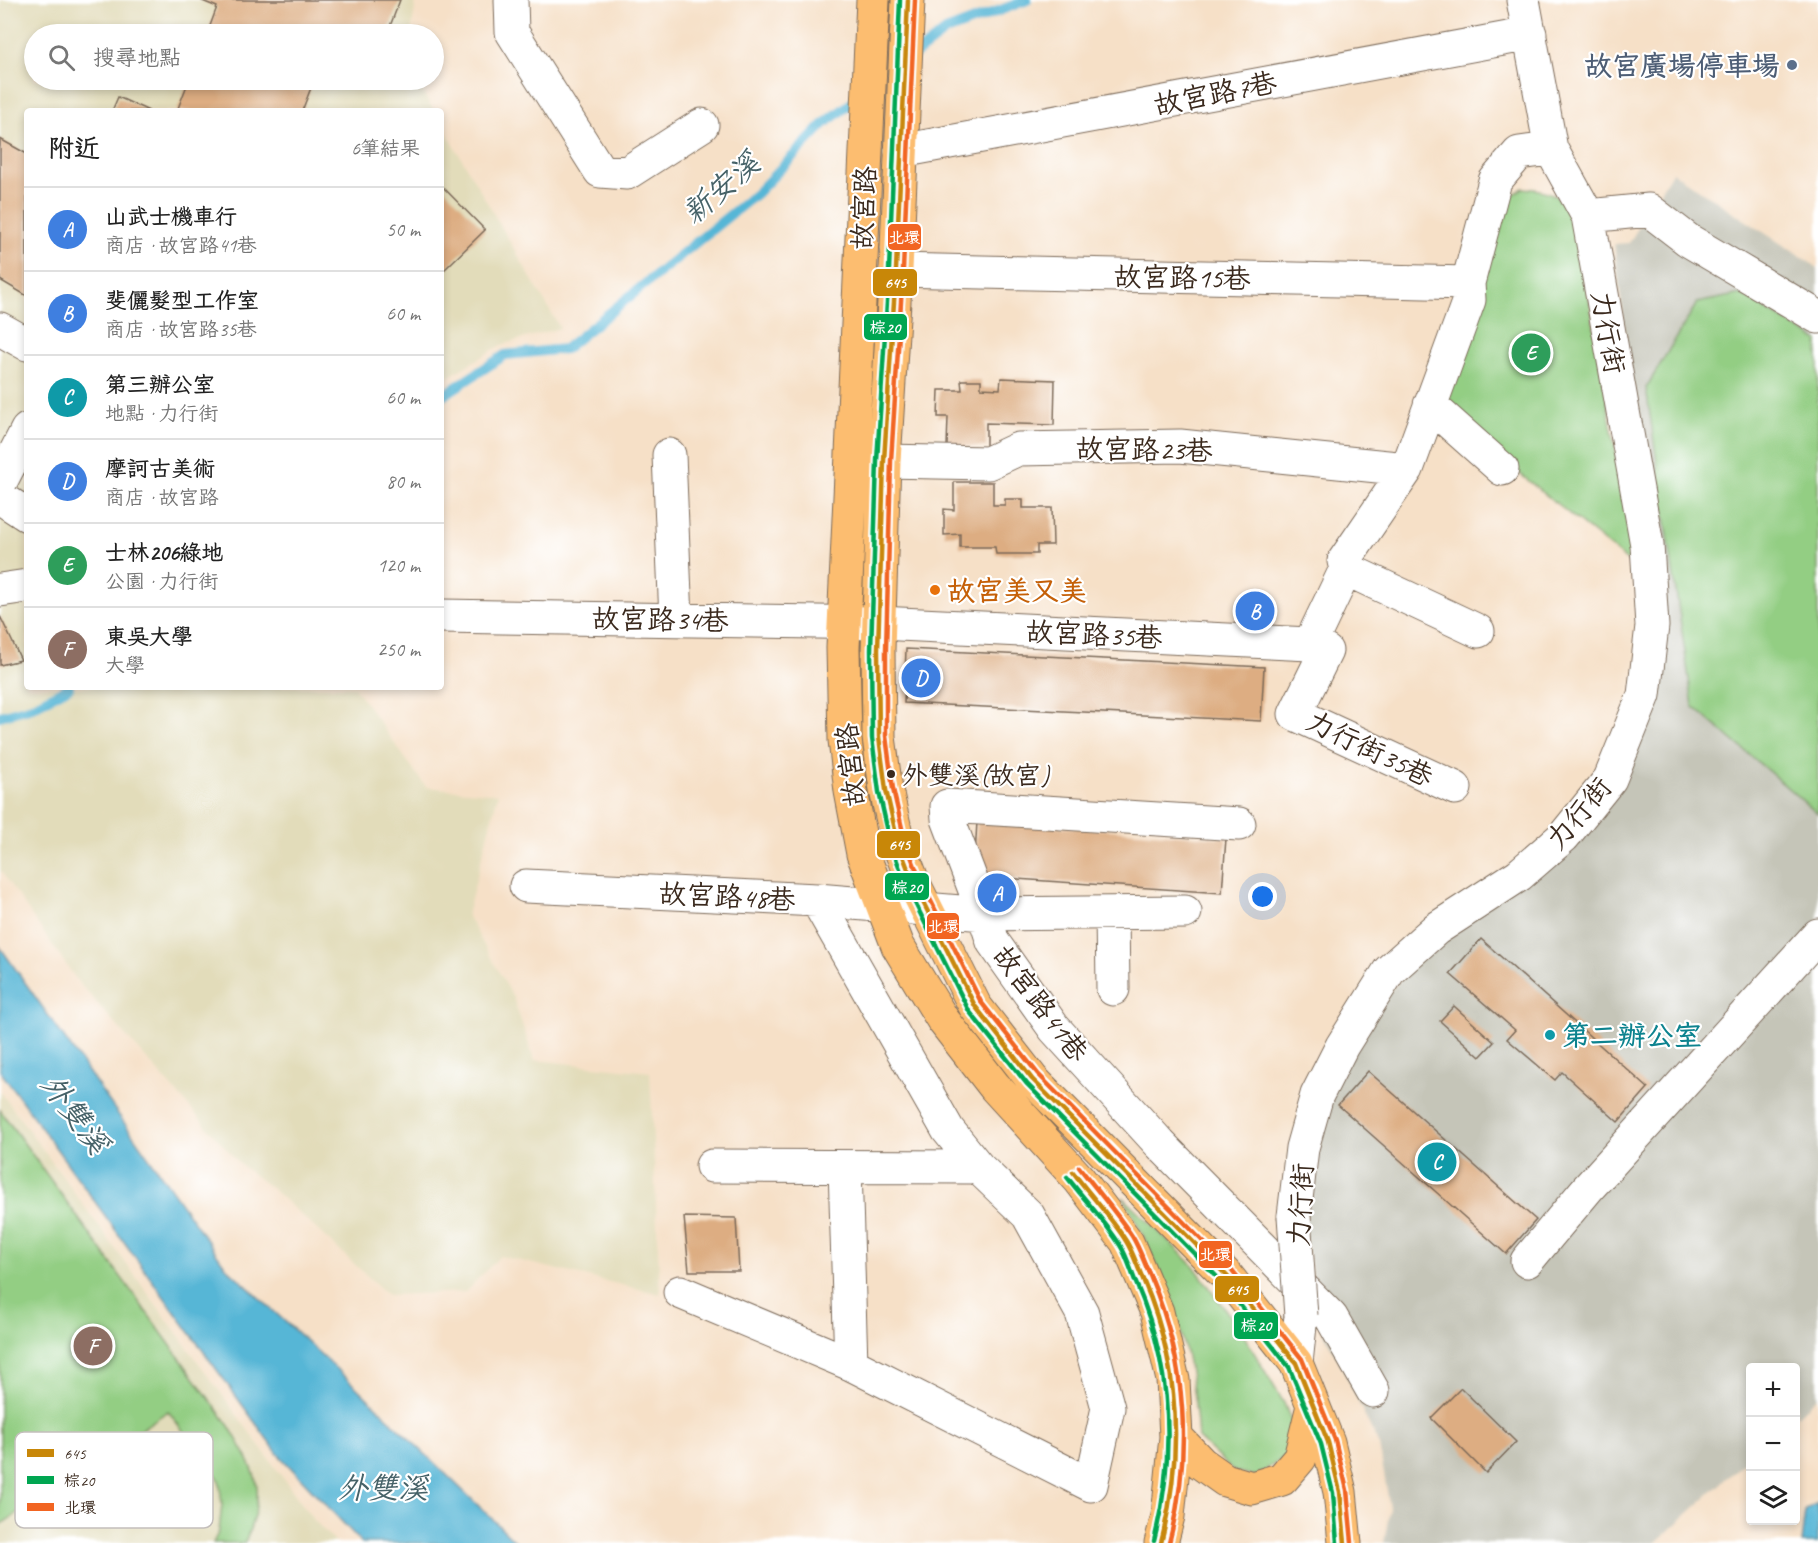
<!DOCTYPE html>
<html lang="zh-TW">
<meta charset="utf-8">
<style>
body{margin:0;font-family:Caveat,"LXGW WenKai TC",sans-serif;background:#f6f6f6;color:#222}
.controls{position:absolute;right:18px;bottom:18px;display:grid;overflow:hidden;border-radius:6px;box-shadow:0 3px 9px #0003}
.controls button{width:54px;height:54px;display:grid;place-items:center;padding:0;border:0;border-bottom:2px solid #e0e0e0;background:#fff;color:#222;font:30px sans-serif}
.you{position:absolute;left:1263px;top:897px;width:21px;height:21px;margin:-15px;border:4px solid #fff;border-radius:50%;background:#1a73e8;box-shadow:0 0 0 9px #1a73e833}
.badge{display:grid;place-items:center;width:39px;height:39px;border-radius:50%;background:#7c3aed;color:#fff;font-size:20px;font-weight:700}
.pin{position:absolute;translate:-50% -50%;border:3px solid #fff;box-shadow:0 2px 6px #0006}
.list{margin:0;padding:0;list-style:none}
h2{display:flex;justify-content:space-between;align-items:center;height:78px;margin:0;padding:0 24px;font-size:26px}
h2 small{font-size:20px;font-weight:400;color:#767676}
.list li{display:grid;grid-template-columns:39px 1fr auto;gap:18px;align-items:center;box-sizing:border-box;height:84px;padding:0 24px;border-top:2px solid #e0e0e0}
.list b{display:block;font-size:22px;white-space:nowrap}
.list p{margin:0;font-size:20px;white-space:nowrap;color:#767676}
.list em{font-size:20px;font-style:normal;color:#767676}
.icon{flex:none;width:33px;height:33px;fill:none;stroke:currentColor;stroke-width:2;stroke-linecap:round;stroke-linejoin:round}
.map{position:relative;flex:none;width:1818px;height:1543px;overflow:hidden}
.search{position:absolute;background:#fff;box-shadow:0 3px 9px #0003;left:24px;top:24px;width:420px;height:66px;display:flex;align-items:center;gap:15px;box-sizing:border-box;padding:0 21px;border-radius:33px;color:#767676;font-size:22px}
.panel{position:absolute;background:#fff;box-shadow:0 3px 9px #0003;left:24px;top:108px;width:420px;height:582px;border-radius:6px}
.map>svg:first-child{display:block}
</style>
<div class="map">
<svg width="1818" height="1543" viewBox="0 0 1818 1543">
<rect width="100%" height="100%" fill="#fff"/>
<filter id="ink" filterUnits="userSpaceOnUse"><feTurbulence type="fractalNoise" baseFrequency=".0167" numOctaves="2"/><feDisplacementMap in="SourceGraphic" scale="12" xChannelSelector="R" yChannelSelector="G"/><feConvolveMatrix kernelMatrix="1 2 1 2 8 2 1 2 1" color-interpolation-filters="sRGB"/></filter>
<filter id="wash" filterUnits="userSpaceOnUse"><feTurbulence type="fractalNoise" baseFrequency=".008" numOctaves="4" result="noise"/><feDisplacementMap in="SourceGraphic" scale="24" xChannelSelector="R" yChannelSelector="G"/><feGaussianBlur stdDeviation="1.35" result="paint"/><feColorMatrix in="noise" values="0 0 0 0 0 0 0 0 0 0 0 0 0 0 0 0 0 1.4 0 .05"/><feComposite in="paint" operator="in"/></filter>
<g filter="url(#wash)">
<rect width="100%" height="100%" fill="#f6e0c7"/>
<path fill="#e2dcba" d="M0,0H416L411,34H34V80H415L434,111H27V687H354L426,787L498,794L467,915L513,997L534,1060L650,1072L660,1294L500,1256L465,1292L388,1295L276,1192L241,1165L79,983L0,870Z
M441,123L560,328L501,345L441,381Z
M0,1091L313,1519L336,1543H0Z"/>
<path fill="#c5c5b8" d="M1672,172L1818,268V1397L1796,1417V1368H1750V1457L1655,1543H1384L1390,1508L1379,1445L1342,1368L1324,1334L1303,1226L1318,1113L1376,1008L1439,934L1611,802L1657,589L1614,244L1629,243Z"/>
<path fill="#93ce83" stroke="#677c50" stroke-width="1.5" d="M1523,188C1555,190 1560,196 1576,223L1636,568L1440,409L1502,202Z
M1741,294L1818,341V814L1693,706L1646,388L1697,303Z
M0,1110L229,1426C258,1476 267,1485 245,1543H213L219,1531L222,1504L219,1479L168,1411L0,1525Z
M1123,1197L1194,1266L1243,1334L1284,1403L1296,1433L1286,1456L1256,1476L1233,1471L1198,1438C1192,1344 1168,1278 1123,1197Z"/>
<path fill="#57b6d6" stroke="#49707a" stroke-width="1.5" d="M0,947L226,1267L356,1387L517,1543H362L278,1454L0,1071Z
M1818,1502V1543H1801L1805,1511Z"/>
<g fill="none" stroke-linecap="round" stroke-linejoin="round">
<path stroke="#57b6d6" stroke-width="10" d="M913,56L946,31L1027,0
M441,397L505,355L565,349L757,193L825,123L862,95
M0,716L32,707L69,687"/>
</g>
<g id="blocks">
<path fill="#ddad82" d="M200,0H400L387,34H207L217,7Z
M189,80H314L302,111H177Z
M118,97L149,111H112Z
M0,139L27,154V296L0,280Z
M441,185L485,230L441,273Z
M1001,378L1055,380L1054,425L986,423V447L947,446L948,417H938L939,390H962L961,380H981V388L1000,389Z
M954,482H993V505H1005V499H1023V508H1052L1053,545H1037V554H996L995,547H960V534L944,535V509L954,510Z
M0,616L21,660L0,665Z
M906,649L1264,667L1261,721L904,703Z
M977,821L1226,838L1222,893L974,876Z
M1481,939L1648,1088L1618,1122L1562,1072L1555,1080L1507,1039L1515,1030L1450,974Z
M1454,1006L1494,1042L1480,1057L1440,1021Z
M1368,1071L1536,1220L1506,1254L1338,1105Z
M684,1217L736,1218L739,1271H689Z
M1461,1388L1516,1442L1486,1473L1431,1418Z"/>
</g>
</g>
<g filter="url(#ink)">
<use href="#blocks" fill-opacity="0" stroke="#7c6a59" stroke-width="1.5"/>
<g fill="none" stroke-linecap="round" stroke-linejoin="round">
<g stroke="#7c6a59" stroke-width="35">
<path id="minor" d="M511,0L512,32L600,171L627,173L702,125
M901,151L1530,34
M1588,216L1649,210L1688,240L1818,317
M896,270L1468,283
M0,329L27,344
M1430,405L1502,469
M669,455L676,619
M884,461L988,463L1018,449L1180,446L1407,469
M0,483L27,430
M0,495L1,498L27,515
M1346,569L1478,631
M0,590L27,586
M441,616L879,623L1310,644L1326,651L1295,714L1455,788
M1310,644L1346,569L1344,561L1407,469L1469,300L1468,283L1495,181L1519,153L1551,149
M1239,824L947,806L948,819L984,914L993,942L1054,1028L1160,1144L1331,1317L1373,1391
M526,886L817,900L984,914L1185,912
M1112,913L1113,989
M712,1166L978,1167
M845,1167L851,1364
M1294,1216L1302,1148L1317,1095L1342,1046L1389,971L1436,929L1519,875L1564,836L1610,779L1644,695L1652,626L1647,545L1588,216L1551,149L1523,0
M1527,1261L1588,1188L1818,935
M680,1292L851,1364L1091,1485L1108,1408L1082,1313L1028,1215L978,1167L948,1130L817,900
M1296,1363L1301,1316"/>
</g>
<g stroke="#7c6a59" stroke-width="35">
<path id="major" d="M873,0L843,648L845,740L851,791L863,854L898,946L943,1020L995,1087L1079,1179L1127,1242L1157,1312L1173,1380L1176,1437L1168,1516L1161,1543
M908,0L896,270L884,461L878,650L879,737L886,790L898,843L913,882L975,1006L1032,1079L1227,1276L1296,1363L1328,1442L1340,1492L1345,1543
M1176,1437L1201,1463L1225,1480L1252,1488L1282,1479L1300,1458L1313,1406"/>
</g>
<use href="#minor" stroke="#fff" stroke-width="33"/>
<use href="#major" stroke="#fcbd6f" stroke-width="33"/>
<g stroke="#7c6a59" stroke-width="35" stroke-linecap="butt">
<path id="minor-bridge" d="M1294,1216L1301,1316"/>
</g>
<use href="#minor-bridge" stroke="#fff" stroke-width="33"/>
<g stroke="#fff" stroke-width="9">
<path id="bus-1" d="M908,0L896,270L884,461L878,650L879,737L886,790L898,843L913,882L975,1006L1032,1079L1227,1276L1296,1363L1328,1442L1340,1492L1345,1543
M1073,1172C1090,1195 1111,1217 1126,1241C1133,1252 1137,1266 1143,1279C1180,1365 1184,1452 1161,1543"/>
</g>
<g stroke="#fff" stroke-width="9">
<path id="bus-2" d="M900,0L889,270L877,461L871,650L872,738L879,792L891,845L906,885L969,1011L1027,1084L1221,1281L1289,1367L1321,1444L1333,1493L1337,1543
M1067,1177C1084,1199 1105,1221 1120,1245C1127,1256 1131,1271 1136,1283C1172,1366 1176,1453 1154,1541"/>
</g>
<g stroke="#fff" stroke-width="9">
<path id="bus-3" d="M915,0L903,270L891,461L886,650V736L893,789L905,841L920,879L981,1002L1038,1074L1232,1271L1302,1359L1335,1440L1347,1490L1352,1542
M1079,1167C1097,1190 1116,1212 1132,1236C1140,1249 1145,1265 1151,1278C1187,1363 1192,1454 1169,1543"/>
</g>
<use href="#bus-1" stroke="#c88708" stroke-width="4.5"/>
<use href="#bus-2" stroke="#00a651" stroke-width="4.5"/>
<use href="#bus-3" stroke="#f26522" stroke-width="4.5"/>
</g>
</g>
<circle fill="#5c6f8a" stroke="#fff" stroke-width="2" cx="1792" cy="65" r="6"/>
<circle fill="#e8710a" stroke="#fff" stroke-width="2" cx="935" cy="590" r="6"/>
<circle fill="#3b2a1e" stroke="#fff" stroke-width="2" cx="891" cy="774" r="5"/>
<circle fill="#0f9aa8" stroke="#fff" stroke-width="2" cx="1550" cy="1035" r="6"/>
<g text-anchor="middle" stroke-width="4.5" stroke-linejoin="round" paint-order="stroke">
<g font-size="26" fill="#3b2a1e" stroke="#fff" text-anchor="start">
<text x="902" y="784">外雙溪(故宮)</text>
</g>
<g font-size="28" font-weight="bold" fill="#4e5e75" stroke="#fff" text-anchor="end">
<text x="1780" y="75">故宮廣場停車場</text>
</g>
<g font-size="28" fill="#3b2a1e" stroke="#fff">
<text transform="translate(1215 93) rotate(-11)" y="10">故宮路7巷</text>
<text transform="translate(863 208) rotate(-87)" y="10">故宮路</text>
<text transform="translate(1182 277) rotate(1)" y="10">故宮路15巷</text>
<text transform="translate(1609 332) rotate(80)" y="10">力行街</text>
<text transform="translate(1144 449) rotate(1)" y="10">故宮路23巷</text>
<text transform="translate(660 619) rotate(1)" y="10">故宮路34巷</text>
<text transform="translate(1094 634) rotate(3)" y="10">故宮路35巷</text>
<text transform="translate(1370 748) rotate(26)" y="10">力行街35巷</text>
<text transform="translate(850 765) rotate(-96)" y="10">故宮路</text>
<text transform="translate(1578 813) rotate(-50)" y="10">力行街</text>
<text transform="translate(727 896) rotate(3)" y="10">故宮路48巷</text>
<text transform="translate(1041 1003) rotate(53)" y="10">故宮路41巷</text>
<text transform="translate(1300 1205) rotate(-87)" y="10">力行街</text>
</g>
<g font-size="28" font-weight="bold" fill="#c56008" stroke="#fff" text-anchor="start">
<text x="947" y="600">故宮美又美</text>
</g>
<g font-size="28" font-weight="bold" fill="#0d838f" stroke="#fff" text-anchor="start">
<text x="1562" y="1045">第二辦公室</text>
</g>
<g font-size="30" font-style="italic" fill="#466268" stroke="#fff">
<text transform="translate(721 188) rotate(-41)" y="10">新安溪</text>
<text transform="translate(75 1114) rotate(53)" y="10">外雙溪</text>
<text x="383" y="1498">外雙溪</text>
</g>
</g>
<rect x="15" y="1432" width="198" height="96" rx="9" fill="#fff" stroke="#c4bfbc" stroke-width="1.5"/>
<rect x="27" y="1449" width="27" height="8" fill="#c88708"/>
<rect x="27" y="1476" width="27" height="8" fill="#00a651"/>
<rect x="27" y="1503" width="27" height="8" fill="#f26522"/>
<g font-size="16" fill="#3b2a1e">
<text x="64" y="1459">645</text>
<text x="64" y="1486">棕20</text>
<text x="64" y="1513">北環</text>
</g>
<g stroke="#fff" stroke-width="2">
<rect x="887" y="223" width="35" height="28" rx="6" fill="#f26522"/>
<rect x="872" y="268" width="46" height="29" rx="6" fill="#c88708"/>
<rect x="863" y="313" width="45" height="28" rx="6" fill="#00a651"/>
<rect x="876" y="830" width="45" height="29" rx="6" fill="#c88708"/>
<rect x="884" y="872" width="46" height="29" rx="6" fill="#00a651"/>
<rect x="926" y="912" width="34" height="28" rx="6" fill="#f26522"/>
<rect x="1198" y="1240" width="35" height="29" rx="6" fill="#f26522"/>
<rect x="1214" y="1275" width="46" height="28" rx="6" fill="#c88708"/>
<rect x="1233" y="1311" width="46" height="29" rx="6" fill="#00a651"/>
</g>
<g font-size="16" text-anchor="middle" font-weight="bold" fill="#fff">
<text x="904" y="243">北環</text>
<text x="895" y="288">645</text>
<text x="885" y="333">棕20</text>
<text x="899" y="850">645</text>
<text x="907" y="893">棕20</text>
<text x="943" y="932">北環</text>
<text x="1215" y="1260">北環</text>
<text x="1237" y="1295">645</text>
<text x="1256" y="1331">棕20</text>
</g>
</svg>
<div class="controls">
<button>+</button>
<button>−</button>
<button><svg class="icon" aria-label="layers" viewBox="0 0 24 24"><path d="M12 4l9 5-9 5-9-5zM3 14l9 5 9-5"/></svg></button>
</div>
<div class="you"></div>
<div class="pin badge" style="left:997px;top:893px;background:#3f7fe0">A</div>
<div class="pin badge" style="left:1255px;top:611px;background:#3f7fe0">B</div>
<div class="pin badge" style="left:1437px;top:1162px;background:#0f9aa8">C</div>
<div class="pin badge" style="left:921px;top:678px;background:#3f7fe0">D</div>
<div class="pin badge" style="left:1531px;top:353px;background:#2e9e5b">E</div>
<div class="pin badge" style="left:93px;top:1346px;background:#8d6e63">F</div>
<div class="search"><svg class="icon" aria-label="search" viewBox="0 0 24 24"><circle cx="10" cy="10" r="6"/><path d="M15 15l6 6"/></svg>搜尋地點</div>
<section class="panel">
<h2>附近<small>6筆結果</small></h2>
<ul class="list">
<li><span class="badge" style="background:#3f7fe0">A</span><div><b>山武士機車行</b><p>商店 · 故宮路41巷</p></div><em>50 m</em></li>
<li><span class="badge" style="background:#3f7fe0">B</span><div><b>斐儷髮型工作室</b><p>商店 · 故宮路35巷</p></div><em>60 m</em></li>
<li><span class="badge" style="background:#0f9aa8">C</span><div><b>第三辦公室</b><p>地點 · 力行街</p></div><em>60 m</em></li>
<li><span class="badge" style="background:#3f7fe0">D</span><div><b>摩訶古美術</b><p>商店 · 故宮路</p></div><em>80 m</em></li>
<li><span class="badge" style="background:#2e9e5b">E</span><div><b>士林206綠地</b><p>公園 · 力行街</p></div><em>120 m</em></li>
<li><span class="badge" style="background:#8d6e63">F</span><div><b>東吳大學</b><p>大學</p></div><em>250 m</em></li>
</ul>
</section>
</div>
